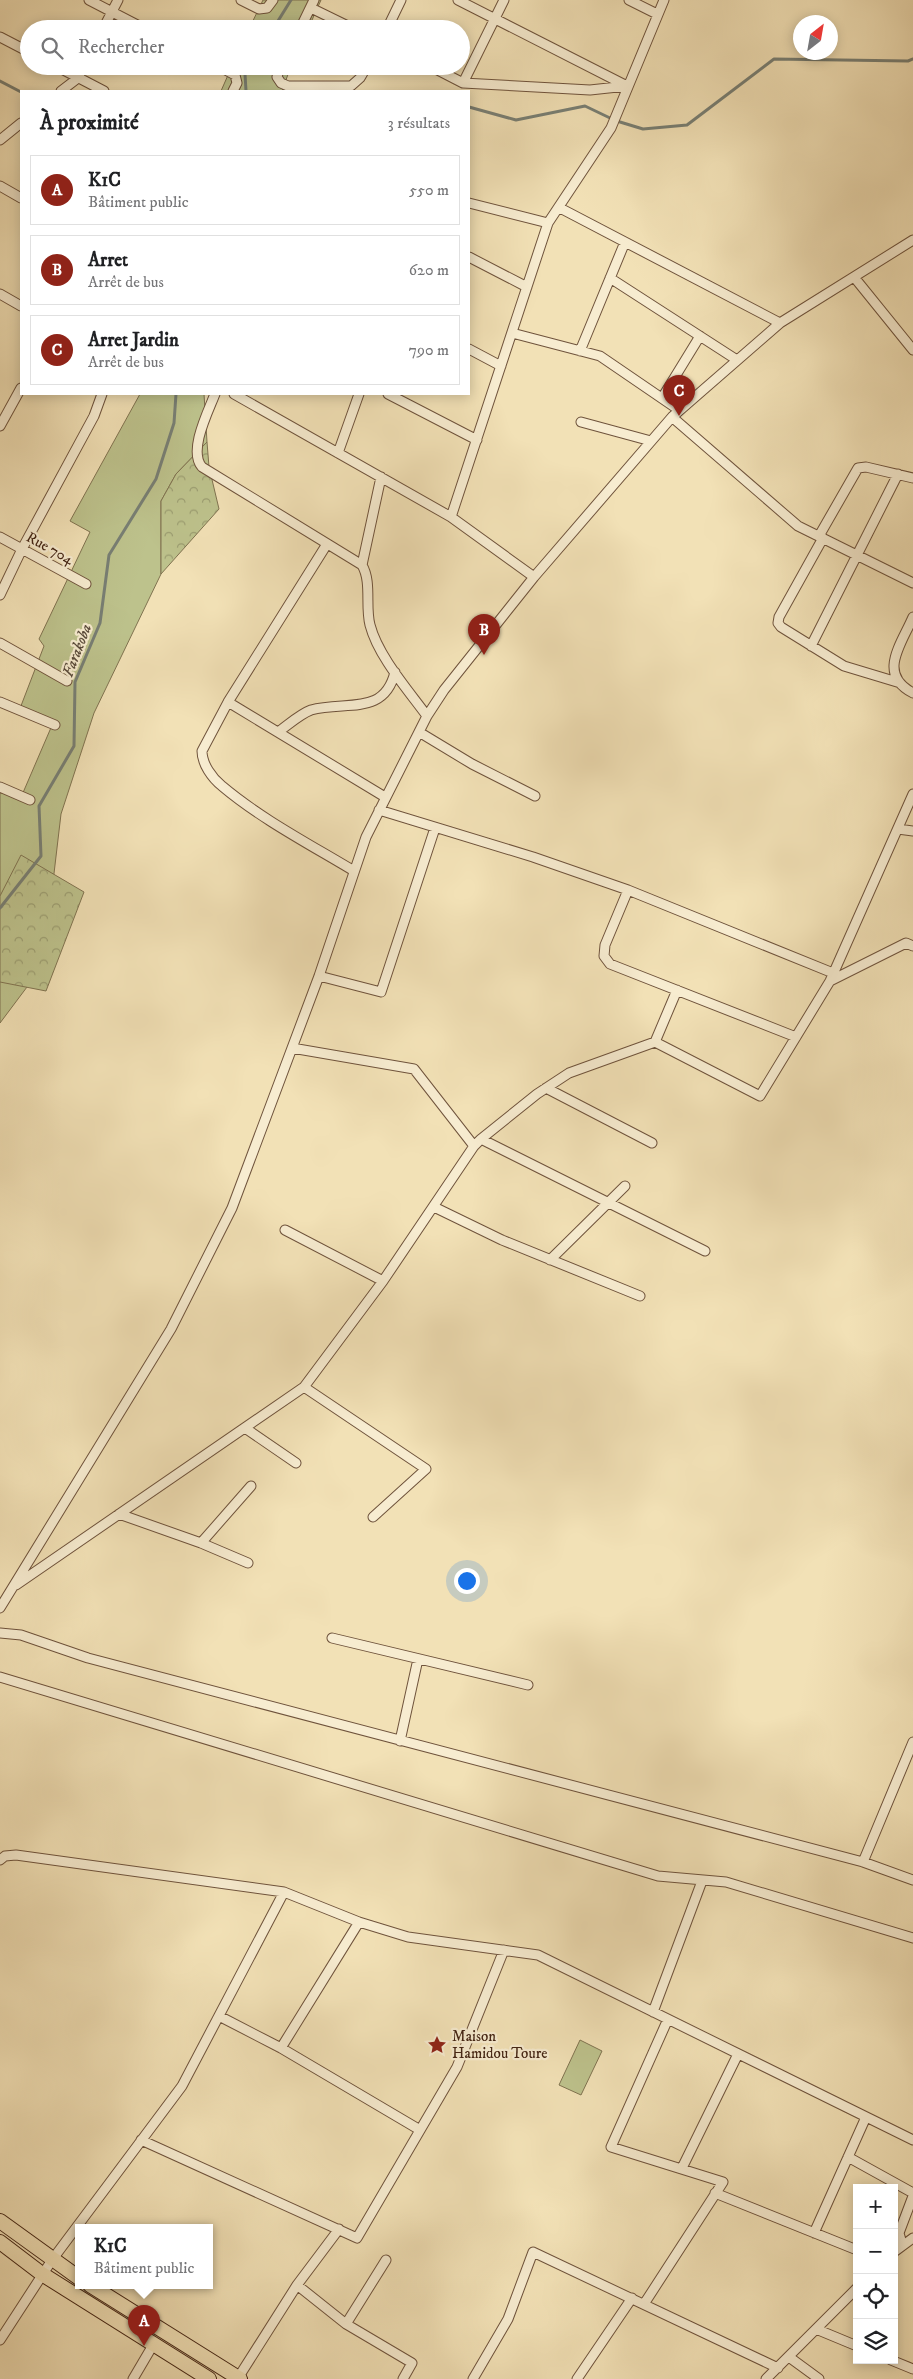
<!DOCTYPE html>
<html lang="fr">
<meta charset="utf-8">
<style>
body{margin:0;font-family:"IM FELL DW Pica",serif;background:#f2f2f2;color:#202124}
.controls{position:absolute;right:15px;bottom:15px;display:grid;overflow:hidden;border-radius:0px;box-shadow:0 2px 12px #0003}
.controls button{width:45px;height:45px;display:grid;place-items:center;padding:0;border:0;border-bottom:1px solid #e0e0e0;background:#fff;color:#202124;font:25px sans-serif}
.compass{position:absolute;left:793px;top:15px;width:45px;height:45px;border-radius:50%;background:#fff;box-shadow:0 2px 12px #0003;rotate:31deg}
.you{position:absolute;left:466px;top:1580px;width:18px;height:18px;margin:-12px;border:4px solid #fff;border-radius:50%;background:#1a73e8;box-shadow:0 0 0 8px #1a73e833}
.badge{display:grid;place-items:center;width:32px;height:32px;border-radius:50%;background:#8f2418;color:#fff;font-size:16px;font-weight:700}
.pin{position:absolute;translate:-50% -41px;filter:drop-shadow(0 1px 2px #0008)}
.pin::after{content:'';position:absolute;top:26px;width:18px;height:15px;background:inherit;clip-path:polygon(0 0,100% 0,50% 100%)}
.popup{position:absolute;left:75px;top:2224px;width:138px;height:65px;box-sizing:border-box;display:grid;place-content:center;border-radius:0px;background:#fff;filter:drop-shadow(0 1px 4px #0005);font-size:16px;white-space:nowrap;color:#757577}
.popup b{font-size:19px;color:#202124}
.popup::after{content:'';position:absolute;left:50%;top:100%;margin-left:-10px;border:10px solid transparent;border-top-color:#fff}
.list{margin:0;padding:0;list-style:none}
h2{display:flex;justify-content:space-between;align-items:center;height:65px;margin:0;padding:0 20px;font-size:21px}
h2 small{font-size:16px;font-weight:400;color:#757577}
.list li{display:grid;grid-template-columns:32px 1fr auto;gap:15px;align-items:center;box-sizing:border-box;height:70px;margin:0 10px 10px;padding:0 10px;border:1px solid #e0e0e0;border-radius:0px}
.list b{display:block;font-size:19px;white-space:nowrap}
.list p{margin:0;font-size:16px;white-space:nowrap;color:#757577}
.list em{font-size:16px;font-style:normal;color:#757577}
.icon{flex:none;width:28px;height:28px;fill:none;stroke:currentColor;stroke-width:2;stroke-linecap:round;stroke-linejoin:round}
.map{position:relative;flex:none;width:913px;height:2379px;overflow:hidden}
.search{position:absolute;background:#fff;box-shadow:0 2px 12px #0003;left:20px;top:20px;width:450px;height:55px;display:flex;align-items:center;gap:12px;box-sizing:border-box;padding:0 18px;border-radius:28px;color:#757577;font-size:19px}
.panel{position:absolute;background:#fff;box-shadow:0 2px 12px #0003;left:20px;top:90px;width:450px;height:305px;border-radius:0px}
.map>svg:first-child{display:block}
</style>
<div class="map">
<svg width="913" height="2379" viewBox="0 0 913 2379">
<defs>
<pattern id="forest-crowns" width="20" height="18" patternUnits="userSpaceOnUse" patternTransform="scale(1.25)"><rect width="20" height="18" fill="#bdc28c"/><path d="M2 6a3 3 0 1 1 6 0M12 15a3 3 0 1 1 6 0" fill="none" stroke="#9b9d71"/></pattern>
</defs>
<rect width="100%" height="100%" fill="#f2e1b6"/>
<filter id="stains"><feTurbulence type="fractalNoise" baseFrequency=".004" numOctaves="4"/><feColorMatrix values="0 0 0 0 .2 0 0 0 0 .09 0 0 0 0 .02 0 0 0 .5 -.17"/></filter>
<radialGradient id="worn" r=".72"><stop offset=".6" stop-color="#630" stop-opacity="0"/><stop offset="1" stop-color="#630" stop-opacity=".3"/></radialGradient>
<path fill="#bdc28c" stroke="#807350" d="M263,0H321L308,29H249Z
M232,66H291L282,91H221Z
M140,394H204L207,442L176,474L161,501V574L94,713L61,814L53,882L27,987L0,1023V793L22,795L53,723L19,711L44,646L39,639L90,532L70,521Z
M580,2040L602,2051L581,2095L559,2085Z"/>
<path fill="url(#forest-crowns)" stroke="#807350" d="M207,442L209,467L219,509L161,574V501L176,474Z
M21,855L84,892L46,991L0,982V896Z"/>
<g fill="none" stroke-linecap="round" stroke-linejoin="round">
<path stroke="#787f74" stroke-width="3" d="M273,29L291,0
M0,81L21,92
M246,91L245,74L250,66
M469,107L516,120L585,106L610,118
M620,122L643,129L687,125L774,59L908,61L913,59
M0,908L41,856L39,806L74,746L75,682L100,623L109,555L156,479L174,423L176,394"/>
<g stroke="#6f533c" stroke-width="11">
<path id="street" d="M89,0L145,29
M241,0L259,9L267,8L273,0
M458,0L627,86
M629,0L657,14
M311,8L354,29
M103,29L118,0
M300,29L314,0
M387,29L401,0
M0,37L29,52
M56,66L104,91
M218,66L235,75L237,83L233,91
M280,66L277,77L281,83L288,86H351L360,78L367,66
M430,66L463,83L590,90L627,86
M463,83L504,0
M61,91L78,78L84,66
M0,140L21,123
M0,186L21,198
M469,203L548,223
M560,208L780,323
M469,257L527,287
M854,277L913,350
M610,278L737,360
M0,294L21,306
M512,333L600,356L679,410
M469,349L501,366
M580,351L625,242
M215,394C208,412 188,451 202,467L362,565C372,582 365,606 370,625C378,656 408,690 427,716
M234,394L451,517L534,577
M388,394L477,440
M662,398L700,336
M672,417L798,526L913,583
M581,422L651,441
M0,426L21,388
M338,453L359,394
M451,517L548,223L611,128L664,0
M819,536L858,468L866,467L913,478
M0,537L86,584
M823,538L779,617L778,623L781,627L844,666L897,682
M327,544L228,702L202,751C202,764 212,778 222,786C261,819 311,845 354,871
M362,565L381,477
M0,595L22,549L94,416L102,394
M913,617C901,645 877,674 913,693
M0,643L67,681
M811,646L898,474
M0,702L55,725
M228,702L385,797
M278,732C288,725 300,714 311,710C345,700 384,717 395,672
M419,732L472,764L535,796
M0,787L30,800
M379,810L533,857L628,890L833,973
M898,829L913,831
M628,890L605,945L604,956L610,964L796,1037
M319,976L381,992L435,828
M830,981L906,943L913,946
M655,1042L677,990
M292,1048L414,1069L474,1146
M546,1088L652,1143
M481,1139L705,1251
M434,1207L502,1240L640,1296
M285,1230L383,1281
M550,1260L625,1186
M304,1387L426,1469L373,1517
M245,1428L296,1463
M119,1514L201,1543L248,1563
M201,1543L251,1486
M16,1585L304,1387L383,1281L474,1146L481,1139L537,1094L569,1073L655,1042L760,1096L830,981L913,794
M0,1608L171,1329L232,1208L319,976L366,837L427,716L444,690L534,577L672,417L780,323L913,240
M0,1633L21,1635L88,1658L863,1862L913,1880
M332,1638L528,1685
M0,1677L658,1876L726,1882L913,1938
M400,1741L418,1659
M0,1860L5,1856L16,1855L284,1892L359,1922L408,1937L538,1955L913,2140
M863,1862L913,1742
M653,2012L702,1881
M219,2016L281,2048L420,2130
M281,2048L359,1922
M141,2140L357,2238L457,2067L504,1950
M848,2157L913,2193
M682,2168L738,2054
M715,2193L857,2250
M814,2233L866,2117
M902,2244L899,2233L913,2196
M894,2252L913,2238
M297,2285L346,2324L412,2363L403,2379
M644,2304L723,2182L611,2147L668,2019
M346,2324L386,2260
M816,2329L857,2346
M0,2340L52,2260L182,2086L284,1892
M789,2357L819,2379
M891,2360L913,2369
M238,2378L297,2285L339,2229
M133,2379L153,2345
M473,2379L508,2319L533,2252L778,2368
M577,2379L632,2298
M766,2379L857,2288"/>
</g>
<g stroke="#432413" stroke-width="16">
<path id="primary" d="M0,2221L79,2278
M0,2242L42,2274L209,2379
M90,2285L240,2379"/>
</g>
<use href="#street" stroke="#f7ecd0" stroke-width="9"/>
<use href="#primary" stroke="#f2e1b6" stroke-width="14"/>
</g>
<defs>
<g id="sight-bare" transform="scale(1.5)"><path d="M0-6L1.8-2.2L6-1.7L2.9 1.2L3.7 5.4L0 3.3L-3.7 5.4L-2.9 1.2L-6-1.7L-1.8-2.2Z" fill="#8f2418" stroke="#f7ecd0" stroke-width="2.5" paint-order="stroke"/></g>
</defs>
<g fill-rule="evenodd">
<use href="#sight-bare" x="437" y="2045"/>
</g>
<g text-anchor="middle" stroke-width="4.5" stroke-linejoin="round" paint-order="stroke">
<g font-size="15" fill="#432413" stroke="#f7ecd0">
<text transform="translate(50 548) rotate(29)" y="5">Rue 704</text>
</g>
<g font-size="15" fill="#432413" stroke="#f7ecd0" text-anchor="start">
<text x="452" y="2041">Maison<tspan x="452" dy="17">Hamidou Toure</tspan></text>
</g>
<g font-size="16" font-style="italic" fill="#594a3b" stroke="#f7ecd0">
<text transform="translate(76 650) rotate(-69)" y="6">Farakoba</text>
</g>
</g>
<rect width="100%" height="100%" filter="url(#stains)"/>
<rect width="100%" height="100%" fill="url(#worn)"/>
</svg>
<div class="controls">
<button>+</button>
<button>−</button>
<button><svg class="icon" aria-label="locate" viewBox="0 0 24 24"><circle cx="12" cy="12" r="6"/><path d="M12 2v4M12 18v4M2 12h4M18 12h4"/></svg></button>
<button><svg class="icon" aria-label="layers" viewBox="0 0 24 24"><path d="M12 4l9 5-9 5-9-5zM3 14l9 5 9-5"/></svg></button>
</div>
<svg class="compass" viewBox="-18 -18 36 36"><path d="M0-13l5 13h-10z" fill="#e53935"/><path d="M0 13l5-13h-10z" fill="#757577"/></svg>
<div class="you"></div>
<div class="pin badge" style="left:144px;top:2346px">A</div>
<div class="popup"><b>K1C</b>Bâtiment public</div>
<div class="pin badge" style="left:484px;top:655px">B</div>
<div class="pin badge" style="left:679px;top:416px">C</div>
<div class="search"><svg class="icon" aria-label="search" viewBox="0 0 24 24"><circle cx="10" cy="10" r="6"/><path d="M15 15l6 6"/></svg>Rechercher</div>
<section class="panel">
<h2>À proximité<small>3 résultats</small></h2>
<ul class="list">
<li><span class="badge">A</span><div><b>K1C</b><p>Bâtiment public</p></div><em>550 m</em></li>
<li><span class="badge">B</span><div><b>Arret</b><p>Arrêt de bus</p></div><em>620 m</em></li>
<li><span class="badge">C</span><div><b>Arret Jardin</b><p>Arrêt de bus</p></div><em>790 m</em></li>
</ul>
</section>
</div>
